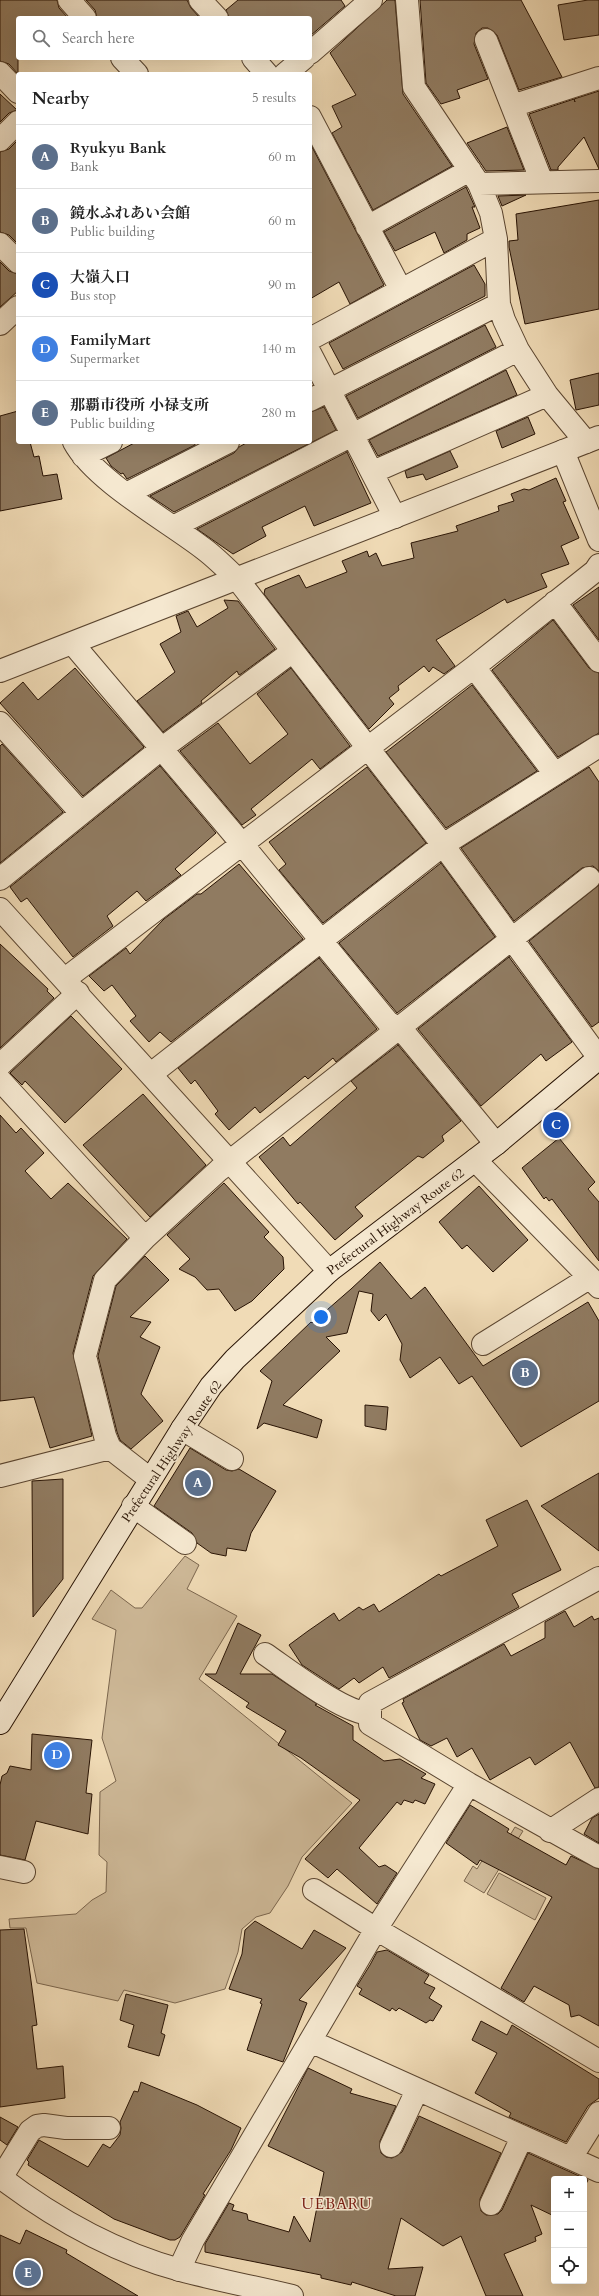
<!DOCTYPE html>
<meta charset="utf-8">
<style>
body{margin:0;font-family:Cardo,"Noto Serif JP",serif;background:#f6f6f6;color:#222}
.controls{position:absolute;right:12px;bottom:12px;display:grid;overflow:hidden;border-radius:4px;box-shadow:0 4px 16px #0002}
.controls button{width:36px;height:36px;display:grid;place-items:center;padding:0;border:0;border-bottom:1px solid #e0e0e0;background:#fff;color:#222;font:20px sans-serif}
.you{position:absolute;left:321px;top:1317px;width:14px;height:14px;margin:-10px;border:3px solid #fff;border-radius:50%;background:#1a73e8;box-shadow:0 0 0 6px #1a73e833}
.badge{display:grid;place-items:center;width:26px;height:26px;border-radius:50%;background:#8f2418;color:#fff;font-size:13px;font-weight:700}
.pin{position:absolute;translate:-50% -50%;border:2px solid #fff;box-shadow:0 1px 4px #0006}
.list{margin:0;padding:0;list-style:none}
h2{display:flex;justify-content:space-between;align-items:center;height:52px;margin:0;padding:0 16px;font-size:17px}
h2 small{font-size:13px;font-weight:400;color:#767676}
.list li{display:grid;grid-template-columns:26px 1fr auto;gap:12px;align-items:center;box-sizing:border-box;height:64px;padding:0 16px;border-top:1px solid #e0e0e0}
.list b{display:block;font-size:15px;white-space:nowrap}
.list p{margin:0;font-size:13px;white-space:nowrap;color:#767676}
.list em{font-size:13px;font-style:normal;color:#767676}
.icon{flex:none;width:22px;height:22px;fill:none;stroke:currentColor;stroke-width:2;stroke-linecap:round;stroke-linejoin:round}
.map{position:relative;flex:none;width:599px;height:2296px;overflow:hidden}
.search{position:absolute;background:#fff;box-shadow:0 4px 16px #0002;left:16px;top:16px;width:296px;height:44px;display:flex;align-items:center;gap:10px;box-sizing:border-box;padding:0 14px;border-radius:4px;color:#767676;font-size:15px}
.panel{position:absolute;background:#fff;box-shadow:0 4px 16px #0002;left:16px;top:72px;width:296px;height:372px;border-radius:4px}
.map>svg:first-child{display:block}
</style>
<div class="map">
<svg width="599" height="2296" viewBox="0 0 599 2296">
<rect width="100%" height="100%" fill="#f0dbb6"/>
<filter id="stains"><feTurbulence type="fractalNoise" baseFrequency=".005" numOctaves="4"/><feColorMatrix values="0 0 0 0 .2 0 0 0 0 .09 0 0 0 0 .02 0 0 0 .5 -.17"/></filter>
<radialGradient id="worn" r=".72"><stop offset=".6" stop-color="#630" stop-opacity="0"/><stop offset="1" stop-color="#630" stop-opacity=".3"/></radialGradient>
<path fill="#ceb998" stroke="#7b664e" d="M185,1556L199,1565L187,1589L237,1616L199,1679L352,1803L302,1857L288,1886L270,1913L256,1917L242,1929L238,1952L225,1989L175,2003L124,1990L118,2001L37,1983L26,1928H10L9,1919L76,1914L92,1900L106,1892L107,1862L99,1855L100,1792L116,1781L102,1738L116,1630L92,1619L111,1590L135,1608H142Z
M515,1827L523,1831L484,1893L464,1881L473,1866L477,1869L489,1849L501,1850Z
M499,1873L546,1898L535,1920L487,1894Z"/>
<path fill="#907b61" stroke="#281304" d="M0,0H57L59,8L68,18H18V74L9,64L0,61Z
M86,0H187L191,8L200,18H97L95,10Z
M238,0H341L345,6L310,36V18H229L226,10Z
M387,0H395L403,94L452,166L373,210L332,133L342,127L332,106L356,95L330,53Z
M420,0H521L562,77L519,90L497,35L488,28H482L476,33L474,44L488,79L457,90L460,98L441,104L426,83Z
M588,0H599V35L564,40L558,5Z
M599,91V169L584,137L558,167V170H551L529,114L574,99L575,102L574,99Z
M0,94L17,110L9,113L0,122Z
M507,127L524,170L486,171L467,143Z
M18,140V244L9,235L0,232V152L9,149Z
M311,145L384,285L350,304L339,282L310,299Z
M466,187L475,207H472L480,228L467,234V240L444,253L435,232L395,251L384,232Z
M526,195L502,206L498,196Z
M599,200V309L525,324L509,247V241L518,240L516,214Z
M0,262L9,271L18,274V291L0,307Z
M474,265L485,284V296L343,369L329,343Z
M485,325L496,347L358,418L346,396Z
M506,370L517,395L378,456L369,440Z
M599,373V405L576,410L570,380Z
M324,407L336,430L174,512L150,496L234,453L239,447L248,442H310V412Z
M18,411V442H30L34,457L39,456L43,476L57,474L62,499L0,511V416Z
M528,417L535,434L502,448L496,431Z
M136,442H195V445L127,479L123,473L121,474L111,466L106,458Z
M450,451L458,467L426,480L423,474L407,478L405,471Z
M347,452L371,503L314,526L305,506L262,527L266,536L233,554L197,529Z
M556,478L566,501L563,502L579,538L561,546L569,564L541,574L547,587L507,603L505,599L436,640L455,666L444,674L433,667L429,672L424,666L398,686L399,690L389,698L394,704L369,729L264,594L265,589L299,575L306,588L347,572L342,561L367,551L369,557L376,553L382,566L414,558L411,543L458,531L456,526L499,511L498,506L514,501L511,494L524,489L529,490Z
M599,587V640L573,605Z
M224,600L238,601L275,649L241,674L239,675L237,671L201,701L202,703L163,732L137,701L175,672L160,644L181,632L176,616L188,611L197,627L228,608Z
M553,620L589,668L599,673V733L558,757L492,670Z
M75,668L144,747L83,796L0,703L23,682L38,700Z
M291,668L350,746L320,769L312,759L251,809L256,815L242,825L180,751L218,723L250,764L288,734L257,694Z
M472,685L537,771L446,828L386,752Z
M2,744L63,812L0,863V746Z
M160,766L216,833L175,869L181,875L146,901L137,891L107,916L113,926L73,957L27,898L21,902L10,887Z
M367,767L426,843L323,923L279,870L286,864L269,842Z
M589,767L599,782V871L593,866L582,868L514,921L461,848Z
M441,863L495,937L397,1013L339,943Z
M239,864L303,939L171,1042L160,1032L149,1042L130,1021L136,1016L112,985L104,991L89,976L126,948L130,954L164,919L197,894H201Z
M599,885V1022L592,1027L529,941Z
M0,944L48,989L47,991L54,998L0,1048Z
M509,957L572,1042L546,1061L541,1054L481,1106L418,1029Z
M319,958L377,1029L336,1062L333,1058L308,1079L305,1076L260,1113L255,1107L229,1130L215,1114L218,1111L195,1080L191,1084L178,1068Z
M71,1016L122,1069L65,1123L25,1081L22,1085L10,1073Z
M398,1045L461,1121L442,1136L444,1141L423,1158L418,1156L355,1207L363,1216L335,1240L300,1202L298,1204L259,1157L283,1137L290,1146L357,1088L351,1081Z
M143,1094L206,1165L150,1217L83,1145Z
M0,1115L16,1133L21,1128L44,1153L25,1171L51,1199L68,1183L127,1239L93,1276L73,1353L92,1436L50,1448L34,1397L0,1401Z
M559,1138L595,1182L588,1189L599,1202V1261L552,1199L549,1201L546,1197L544,1199L522,1168Z
M224,1183L269,1232L264,1237L283,1257L284,1269L252,1301L235,1311L219,1289L207,1290L195,1277L179,1269L190,1259L167,1235Z
M479,1186L528,1240L493,1272L467,1245L462,1249L439,1222Z
M145,1256L169,1280L130,1317L151,1322L140,1337L160,1347L141,1394L163,1421L131,1449L120,1440L117,1432L98,1356L116,1286Z
M380,1262L411,1299L425,1287L483,1366L588,1302L599,1321V1401L521,1447L472,1376L459,1384L440,1357L410,1378L400,1360L402,1344L386,1314L379,1321L371,1311L373,1294L359,1291L347,1333L326,1337L340,1351L283,1405L322,1420L317,1438L264,1423L257,1429L272,1381L260,1371L311,1322L312,1323L351,1289Z
M365,1405L388,1407L386,1430L365,1426Z
M190,1448L226,1470L232,1471L239,1469L276,1491L251,1533L246,1551L227,1548L226,1556L211,1553L197,1543L192,1533L154,1506Z
M599,1473V1551L541,1506Z
M63,1479V1579L33,1617L32,1481Z
M527,1500L561,1570L512,1594L519,1607L389,1678L383,1667L359,1683L354,1678L339,1689L302,1665L289,1645L308,1631L334,1613L339,1621L359,1607L363,1610L374,1604L379,1612L439,1574L441,1576L498,1546L486,1520Z
M565,1611L574,1627L592,1616L594,1620L599,1618V1787L595,1788L570,1742L535,1765L530,1757L490,1780L472,1748L457,1757L447,1738L431,1746L420,1740L402,1703L404,1702L403,1699L504,1644L511,1656L545,1638V1622Z
M238,1623L261,1635L240,1674H272L317,1704L315,1705L353,1726V1740L384,1761L400,1759L426,1774L421,1778L435,1784L425,1804L415,1800L413,1803L404,1800L401,1805L397,1802L359,1848L379,1867L385,1865L397,1873L377,1904L337,1869L328,1878L305,1859L360,1800L301,1758L278,1745L286,1731L246,1707L249,1703L205,1674H216Z
M32,1734L92,1740L86,1793L92,1794L88,1834L36,1821L25,1860L0,1855V1785L2,1776L7,1773L10,1766L31,1770Z
M470,1805L509,1829L507,1832L566,1865L571,1856L599,1869V2026L579,2015L571,2017L569,2005L534,1986L524,2002L501,1988L552,1897L480,1860L477,1865L446,1843Z
M599,1814V1843L584,1834L592,1818Z
M255,1921L302,1949L314,1930L346,1948L299,2000L307,2003L283,2062L247,2050L262,2004L260,2003L262,1999L229,1989L242,1954L245,1930Z
M24,1929L37,2025L32,2026L37,2069L63,2066L65,2098L0,2107V1930Z
M387,1950L429,1975L424,1983L435,1988L429,1998L442,2006L433,2021L430,2020L426,2023L399,2008L396,2011L392,2008L390,2011L359,1994L362,1989L357,1986L370,1965L377,1952Z
M126,1994L168,2005L161,2033L165,2035L159,2056L128,2047L134,2025L120,2020Z
M481,2021L507,2035L512,2025L599,2079V2098L588,2106L566,2142L509,2117L511,2113L475,2093L497,2053L472,2040Z
M308,2068L352,2089L350,2093L396,2106L380,2141L381,2153L386,2157L392,2158L402,2152L419,2116L501,2153L480,2199L481,2211L486,2215L498,2214L502,2210L528,2153L588,2180L584,2188V2179H554V2216L531,2205L542,2234L535,2237L536,2241L504,2254L523,2296H486L461,2236L443,2246L401,2218L388,2269L423,2267L415,2296H396L352,2282L351,2285L321,2278V2275L205,2252V2244L229,2203L234,2205L232,2210L247,2214L248,2220L289,2232L294,2216L310,2242L324,2172L268,2146Z
M141,2082L197,2105L241,2128L231,2150L203,2194L205,2195L180,2237L175,2240H170L114,2219L28,2165L29,2162L27,2160L39,2140L88,2167L103,2144L110,2148L120,2135L121,2128L120,2122L134,2091L138,2092Z
M0,2117L18,2127L7,2145L0,2140Z
M26,2230L67,2250L66,2253L138,2296H0V2235L20,2244Z"/>
<g fill="none" stroke-linecap="round" stroke-linejoin="round">
<g stroke="#5a4530" stroke-width="24">
<path id="minor" d="M69,0L85,18
M200,0L217,18
M407,0L414,87L479,184L491,213L496,239L499,304L504,320L518,350L547,395L586,442
M486,40L542,182
M310,53L371,0
M122,58L137,74
M253,58L267,74
M0,73L18,92
M285,74L304,58
M512,106L599,78
M310,117L401,290
M0,140L18,122
M479,184L599,181
M367,227L470,170
M0,244L18,262
M0,324L18,307
M310,339L496,239
M310,353L395,517
M310,400L499,304
M74,442C95,481 168,521 204,549C216,558 227,569 238,580L443,845L599,1058
M563,451L599,540
M83,456L111,442
M373,472L547,395
M126,494L228,442
M173,527L518,350
M555,602L599,661
M73,644L242,844L387,1021L407,1036L496,1144
M474,667L555,774
M0,723L81,813
M0,879L161,749L293,651
M65,979L474,667L595,571L599,565
M0,1065L78,993
M151,1074L443,845L599,746
M0,1080L145,1238
M475,1160L599,1287
M483,1344L589,1278
M182,1429L232,1459
M0,1476L110,1448
M150,1479L110,1448L105,1436L85,1356L105,1280L145,1238L219,1170L589,878
M133,1506L185,1543
M599,1578L370,1703V1724L469,1784L599,1857
M265,1654C290,1671 342,1712 370,1714
M550,1831L599,1799
M0,1867L24,1872
M314,1890L376,1929L599,2061
M310,2041L599,2171
M391,2146L417,2090
M571,2158L599,2113
M1,2178L30,2131L37,2126L44,2125L66,2128H109
M491,2204L522,2137
M179,2270L193,2240L376,1929L469,1784"/>
</g>
<g stroke="#5a4530" stroke-width="24">
<path id="tertiary" d="M0,671L599,437
M0,909L329,1271
M0,2177C54,2218 114,2252 180,2270C217,2280 255,2287 292,2296"/>
</g>
<g stroke="#281304" stroke-width="24">
<path id="secondary" d="M0,1723L182,1429L211,1386L235,1359L310,1289L329,1271L496,1144L599,1058"/>
</g>
<use href="#minor" stroke="#f5e8d0" stroke-width="22"/>
<use href="#tertiary" stroke="#f5e8d0" stroke-width="22"/>
<use href="#secondary" stroke="#f5e8d0" stroke-width="22"/>
</g>
<g text-anchor="middle" stroke-width="3" stroke-linejoin="round" paint-order="stroke">
<g font-size="13" fill="#281304" stroke="#f5e8d0">
<text transform="translate(395 1221) rotate(-37)" y="5">Prefectural Highway Route 62</text>
<text transform="translate(171 1451) rotate(-56)" y="5">Prefectural Highway Route 62</text>
</g>
<g font-size="15" letter-spacing="1" fill="#7a1f14" stroke="#f5e8d0">
<text x="337" y="2209">UEBARU</text>
</g>
</g>
<rect width="100%" height="100%" filter="url(#stains)"/>
<rect width="100%" height="100%" fill="url(#worn)"/>
</svg>
<div class="controls">
<button>+</button>
<button>−</button>
<button><svg class="icon" aria-label="locate" viewBox="0 0 24 24"><circle cx="12" cy="12" r="6"/><path d="M12 2v4M12 18v4M2 12h4M18 12h4"/></svg></button>
</div>
<div class="you"></div>
<div class="pin badge" style="left:198px;top:1483px;background:#5c6f8a">A</div>
<div class="pin badge" style="left:525px;top:1373px;background:#5c6f8a">B</div>
<div class="pin badge" style="left:556px;top:1125px;background:#1a4fb4">C</div>
<div class="pin badge" style="left:57px;top:1755px;background:#3f7fe0">D</div>
<div class="pin badge" style="left:28px;top:2273px;background:#5c6f8a">E</div>
<div class="search"><svg class="icon" aria-label="search" viewBox="0 0 24 24"><circle cx="10" cy="10" r="6"/><path d="M15 15l6 6"/></svg>Search here</div>
<section class="panel">
<h2>Nearby<small>5 results</small></h2>
<ul class="list">
<li><span class="badge" style="background:#5c6f8a">A</span><div><b>Ryukyu Bank</b><p>Bank</p></div><em>60 m</em></li>
<li><span class="badge" style="background:#5c6f8a">B</span><div><b>鏡水ふれあい会館</b><p>Public building</p></div><em>60 m</em></li>
<li><span class="badge" style="background:#1a4fb4">C</span><div><b>大嶺入口</b><p>Bus stop</p></div><em>90 m</em></li>
<li><span class="badge" style="background:#3f7fe0">D</span><div><b>FamilyMart</b><p>Supermarket</p></div><em>140 m</em></li>
<li><span class="badge" style="background:#5c6f8a">E</span><div><b>那覇市役所 小禄支所</b><p>Public building</p></div><em>280 m</em></li>
</ul>
</section>
</div>
